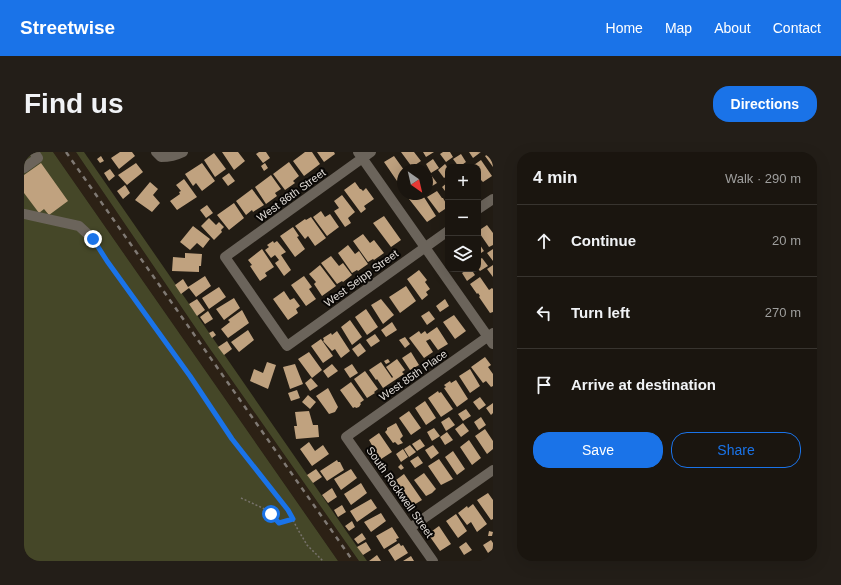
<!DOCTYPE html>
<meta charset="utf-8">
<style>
body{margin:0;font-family:Arial,sans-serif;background:#231e18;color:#f1f3f6}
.controls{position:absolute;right:12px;top:12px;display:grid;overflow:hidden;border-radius:8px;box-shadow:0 4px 16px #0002}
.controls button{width:36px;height:36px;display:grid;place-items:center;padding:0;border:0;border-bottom:1px solid #38342f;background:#1a150f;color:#f1f3f6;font:20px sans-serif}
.compass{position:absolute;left:373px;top:12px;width:36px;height:36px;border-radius:50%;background:#1a150f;box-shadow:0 4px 16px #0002;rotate:146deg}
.stop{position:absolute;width:12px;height:12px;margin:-9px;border:3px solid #1a73e8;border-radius:50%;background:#fff}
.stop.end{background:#1a73e8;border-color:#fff;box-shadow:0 1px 4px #0008}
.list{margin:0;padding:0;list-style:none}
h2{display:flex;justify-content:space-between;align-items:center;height:52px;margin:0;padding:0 16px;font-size:17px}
h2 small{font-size:13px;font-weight:400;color:#9f9f9e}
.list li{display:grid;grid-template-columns:26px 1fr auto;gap:12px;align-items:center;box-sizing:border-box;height:72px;padding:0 16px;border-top:1px solid #38342f}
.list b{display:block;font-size:15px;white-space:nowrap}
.list em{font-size:13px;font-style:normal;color:#9f9f9e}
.actions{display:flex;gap:8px;padding:12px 16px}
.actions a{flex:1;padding:9px 0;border:1px solid #1a73e8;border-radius:16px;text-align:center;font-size:14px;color:#1a73e8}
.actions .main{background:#1a73e8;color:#fff}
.icon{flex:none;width:22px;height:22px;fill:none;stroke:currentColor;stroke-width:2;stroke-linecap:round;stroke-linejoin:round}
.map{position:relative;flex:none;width:469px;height:409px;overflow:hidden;border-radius:16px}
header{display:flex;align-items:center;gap:24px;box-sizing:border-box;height:56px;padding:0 20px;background:#1a73e8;color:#fff}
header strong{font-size:19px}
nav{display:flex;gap:22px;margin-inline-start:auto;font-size:14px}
.intro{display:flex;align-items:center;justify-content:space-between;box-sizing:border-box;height:96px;padding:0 24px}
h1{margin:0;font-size:28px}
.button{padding:10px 18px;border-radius:16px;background:#1a73e8;color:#fff;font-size:14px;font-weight:700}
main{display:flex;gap:24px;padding:0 24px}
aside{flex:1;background:#1a150f;border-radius:16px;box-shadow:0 4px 16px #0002}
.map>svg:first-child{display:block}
</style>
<header>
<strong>Streetwise</strong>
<nav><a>Home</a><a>Map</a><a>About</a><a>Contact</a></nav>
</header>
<div class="intro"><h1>Find us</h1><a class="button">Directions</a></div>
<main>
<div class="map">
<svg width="469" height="409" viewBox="0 0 469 409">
<rect width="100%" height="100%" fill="#221c14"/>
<path fill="#2c2115" d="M29,0H52L186,197L335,409H314Z"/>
<path fill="#454728" d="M0,0H29L314,409H0Z
M52,0H60L343,409H335L186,197Z"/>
<path fill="#c0a27f" d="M96,0H108L111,4L95,17L87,6Z
M198,0H214L221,9L210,18Z
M235,0H242L246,6L239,11L232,2Z
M281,0H288L296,12L280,24L269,9Z
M293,0H310L311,2L300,10Z
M377,0H390L397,9L388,15Z
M399,0H410L402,5Z
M419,0H426L429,5L422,10L416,2Z
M445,0H457L449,6Z
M467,0H469V15L461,4Z
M190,1L202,17L191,25L180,8Z
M437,2L442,10L435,15L429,7Z
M77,4L80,9L76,11L73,7Z
M370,4L380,18L379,26L373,29L360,10Z
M409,7L415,16L407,21L402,12Z
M457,8L468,24L459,30L455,26H454V15H447Z
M265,10L275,24L269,29L271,31L261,38L249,22Z
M17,11L44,49L25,63L20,57L15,61L0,41V23Z
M112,11L119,20L103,33L94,23Z
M178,11L191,29L178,39L172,31L169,34L161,22Z
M241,11L244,16L240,19L237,14Z
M421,12L424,16V23L420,26L414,18Z
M86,17L91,24L85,29L80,21Z
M205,21L211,29L204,34L198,26Z
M247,23L257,37L251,41L253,44L242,52L231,35Z
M407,23L413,31L405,36L403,33V26Z
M160,27L173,45L153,58L146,49L156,42L155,40L157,39L152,33Z
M126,30L134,37L129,43L136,51L128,60L111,48Z
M331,30L336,37H337L339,39L342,36L350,47L340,54L342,57L337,61L320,38Z
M424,30V43L418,35Z
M101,33L106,41L99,47L93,39Z
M228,37L240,53L229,60L228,58L222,63L212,49Z
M413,39L418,46H419L424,55L415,61L403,45Z
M392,42H398L412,64L403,70L385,47Z
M318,43L331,60L324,66L327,71L321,75L310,59L315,56L310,49Z
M210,51L220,66L205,78L193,63Z
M183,53L189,61L182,66L176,58Z
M297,59L301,65L306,62L315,75L303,84L289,65Z
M360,64L377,88L367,95L349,71Z
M287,65L302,86L291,94L284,84L281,87L271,74L281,67L282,68Z
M185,66L192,73L195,70L200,75L197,78L198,80L190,88L177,74Z
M463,73L469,81V93L465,95L454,79Z
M169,74L186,87L179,96L173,91L166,98L156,90Z
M269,75L275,84L273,85L281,97L271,105L256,84Z
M339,82L346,91L350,88L360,101L350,108L349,107L344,110L329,89Z
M249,89L250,91L253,89L262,100L257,103L267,118L260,124L251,111L255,108L251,103L247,106L241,98L245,95L243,93Z
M454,90L460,99L454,103Z
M324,93L331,102L335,99L344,112L334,119L333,118L328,121L314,101Z
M238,97L250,115L241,121L243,124L236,129L226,114L228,113L224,108Z
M469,97V109L463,101Z
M161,101L178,102L177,114H175V120L148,119L149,105L161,106Z
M307,104L315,114L319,111L328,123L319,130L318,129L313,132L297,111Z
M458,106L464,114L456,119L454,117V108Z
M296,113L312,134L298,144L290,132L292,130L285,122Z
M469,113V125L463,117Z
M444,117H447L451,123L443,129L438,121Z
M395,118L403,128L401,130L406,137L402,140L404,143L398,148L383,127Z
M181,124L187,134L172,145L165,136L157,142L151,133L159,127L164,135Z
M280,124L288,135L285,137L292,147L282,154L267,133Z
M456,125L465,138L468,136L469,137V160L466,161L455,145L456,144L454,141L453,142L446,132Z
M382,134L392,149L376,161L365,145Z
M195,135L202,145L185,157L178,146Z
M260,139L266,148L270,146L276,154L272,157L274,161L264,168L249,147Z
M210,146L216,156L200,168L192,157Z
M173,147L181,158L173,164L165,152Z
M357,147L370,163L359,172L347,153Z
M421,147L425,154L416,160L412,154Z
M342,157L354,175L343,183L331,165Z
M218,158L225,171L204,186L197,177L206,170L204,168Z
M184,159L189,167L181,172L176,165Z
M405,159L411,167L403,173L397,164Z
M430,163L442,179L431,187L419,170Z
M326,168L338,185L328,193L317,175Z
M368,170L373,178L362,185L357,178Z
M413,175L424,192L414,198L406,187L402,189L409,200L400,206L385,186L395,179L397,182L401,179L403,182Z
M224,178L230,188L215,200L207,190Z
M189,179L192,183L188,186L185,181Z
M313,179L326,199L317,206L311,197L308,199L299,189L300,188L299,186L307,181L308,183Z
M351,182L356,189L347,195L342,188Z
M381,185L386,192L381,196L375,188Z
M297,187L309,204L299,211L287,194Z
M203,189L208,197L200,203L194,195Z
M336,191L342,199L334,205L328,197Z
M285,200L298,218L288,226L274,207Z
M387,200L395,213L386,218L378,206Z
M461,205L467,213L464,215L469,222V234L467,235L462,229L459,231L447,215Z
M364,207L366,210L362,212L360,209Z
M373,207L381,218L378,220L380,222L359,236L353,227L352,228L345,218L357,210L368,226L369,225L362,215Z
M243,210L252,213L244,237L226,229L230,217L239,221Z
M271,212L279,232L266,237L259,215Z
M308,212L314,219L304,226L299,219Z
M328,212L334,221L326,226L320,217Z
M446,217L456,234L446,241L435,224Z
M341,219L354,237L350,240L351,241L343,246L330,227Z
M287,226L294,234L286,239L281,231Z
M432,228L444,247L433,255L420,236L422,235L420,233L426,229L427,231Z
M327,230L340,248L336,251L337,252L335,255L332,256L331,255L329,256L316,238Z
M304,236L314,255L311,260L305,262L292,244Z
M273,238L276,246L267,249L264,241Z
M414,239L415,241L417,240L429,257L417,265L404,246Z
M284,243L292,250L286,257L278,250Z
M456,245L462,253L455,258L449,250Z
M401,249L412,266L402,273L391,256Z
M469,251V261L467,263L462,256Z
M442,257L447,264L439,269L434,262Z
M285,259L289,273H294L295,285L272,287L270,274H273L271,260Z
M385,259L397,276L387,283L375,266Z
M425,265L431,273L422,279L417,270Z
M457,265L462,273L455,278L450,270Z
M372,271L379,284L376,287L379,291L374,293L371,290L369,291L361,280L363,278V276Z
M439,271L445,279L437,285L431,277Z
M410,276L416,284L408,289L403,280Z
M461,277L469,289V297L463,302L451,284Z
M423,280L429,288L421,293L416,285Z
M355,281L368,300L354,309L347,299L350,298L348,296L349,295L345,288Z
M396,287L401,294L393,299L388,292Z
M445,288L457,306L448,313L436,295Z
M285,290L291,299L299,293L305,302L288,314L276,297Z
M386,293L392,300L385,305L380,297Z
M409,293L415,301L407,307L401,298Z
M379,297L384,305L377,310L372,302Z
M429,299L441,317L433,323L421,305Z
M394,304L399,311L391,316L386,309Z
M415,307L429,327L417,333L404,314Z
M313,308L314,310H316L320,318L303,329L296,319Z
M377,312L380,316L377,318L374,315Z
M292,317L298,325L289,331L283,323Z
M327,317L333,326L317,338L310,327Z
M400,321L412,337L408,341L402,344L390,328Z
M380,322L398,348L388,354L374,337L376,335L372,328Z
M337,331L343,341L327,353L320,342Z
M308,336L313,345L304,351L298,343Z
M464,341L469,348V367L467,368L453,348Z
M347,347L353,356L333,370L326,359Z
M449,352L463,372L453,380L447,370L443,373L434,361L443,354L444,356Z
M318,353L322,360L314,365L310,358Z
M357,361L362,369L347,380L340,370Z
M432,362L443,379L434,386L422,369Z
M328,369L331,375L325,379L321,374Z
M415,374L427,392L416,399L404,382Z
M368,375L375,386L372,387L373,389L360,397L352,384Z
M465,379L469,380L468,384H464Z
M338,381L342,387L334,392L330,387Z
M467,388L469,391V397L464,401L459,393Z
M342,390L347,398L339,403L333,395Z
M442,390L448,398L440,403L435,395Z
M375,391L377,394L379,393L384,401L371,409L364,398Z
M353,403L357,409H345Z
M387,404L390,409H379Z"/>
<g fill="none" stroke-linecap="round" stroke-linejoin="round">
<path stroke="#77726b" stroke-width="1.5" stroke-dasharray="2 2" stroke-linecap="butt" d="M74,95L166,224L208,287L264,358L273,376L283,393L299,409
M217,346L245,359L255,371L269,367"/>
<path stroke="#6b645b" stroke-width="10" d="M132,0L137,5C145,5 151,4 159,0
M334,0L469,192
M347,0L201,105L263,194L424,79
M0,16L14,6L10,0
M454,57L469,47
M0,62L55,74L69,87
M386,376L469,318
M409,409L322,285L469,181"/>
<path stroke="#7f7973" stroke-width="2.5" stroke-dasharray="5 5" stroke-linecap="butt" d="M42,0L329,409"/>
</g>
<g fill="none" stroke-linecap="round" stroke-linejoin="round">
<path stroke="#1a73e8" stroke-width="5" d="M69,87L83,109L166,224L208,287L264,358L269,367L255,371L247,362"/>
</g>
<g text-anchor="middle" stroke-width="4" stroke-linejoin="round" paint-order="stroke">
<g font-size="11" fill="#e0dbd6" stroke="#090705">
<text transform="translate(267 43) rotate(-36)" y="4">West 86th Street</text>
<text transform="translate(337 126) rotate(-36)" y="4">West Seipp Street</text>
<text transform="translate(389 223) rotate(-35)" y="4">West 85th Place</text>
<text transform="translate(376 340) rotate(55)" y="4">South Rockwell Street</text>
</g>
</g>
</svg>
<div class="controls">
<button>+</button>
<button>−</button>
<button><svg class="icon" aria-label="layers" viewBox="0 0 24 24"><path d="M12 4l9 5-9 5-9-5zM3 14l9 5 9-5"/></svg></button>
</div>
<svg class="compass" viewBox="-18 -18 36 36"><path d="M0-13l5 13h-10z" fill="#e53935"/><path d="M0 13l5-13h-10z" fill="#9f9f9e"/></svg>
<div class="stop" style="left:247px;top:362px"></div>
<div class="stop end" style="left:69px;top:87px"></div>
</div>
<aside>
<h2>4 min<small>Walk · 290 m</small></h2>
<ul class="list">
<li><svg class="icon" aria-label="ahead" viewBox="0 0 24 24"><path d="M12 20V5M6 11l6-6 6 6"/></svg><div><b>Continue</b></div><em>20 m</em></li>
<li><svg class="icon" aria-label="left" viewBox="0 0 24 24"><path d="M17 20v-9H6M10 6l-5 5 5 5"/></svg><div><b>Turn left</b></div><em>270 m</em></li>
<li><svg class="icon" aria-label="arrive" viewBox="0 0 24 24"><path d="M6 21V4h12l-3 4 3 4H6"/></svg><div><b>Arrive at destination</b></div></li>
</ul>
<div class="actions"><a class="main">Save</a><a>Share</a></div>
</aside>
</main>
